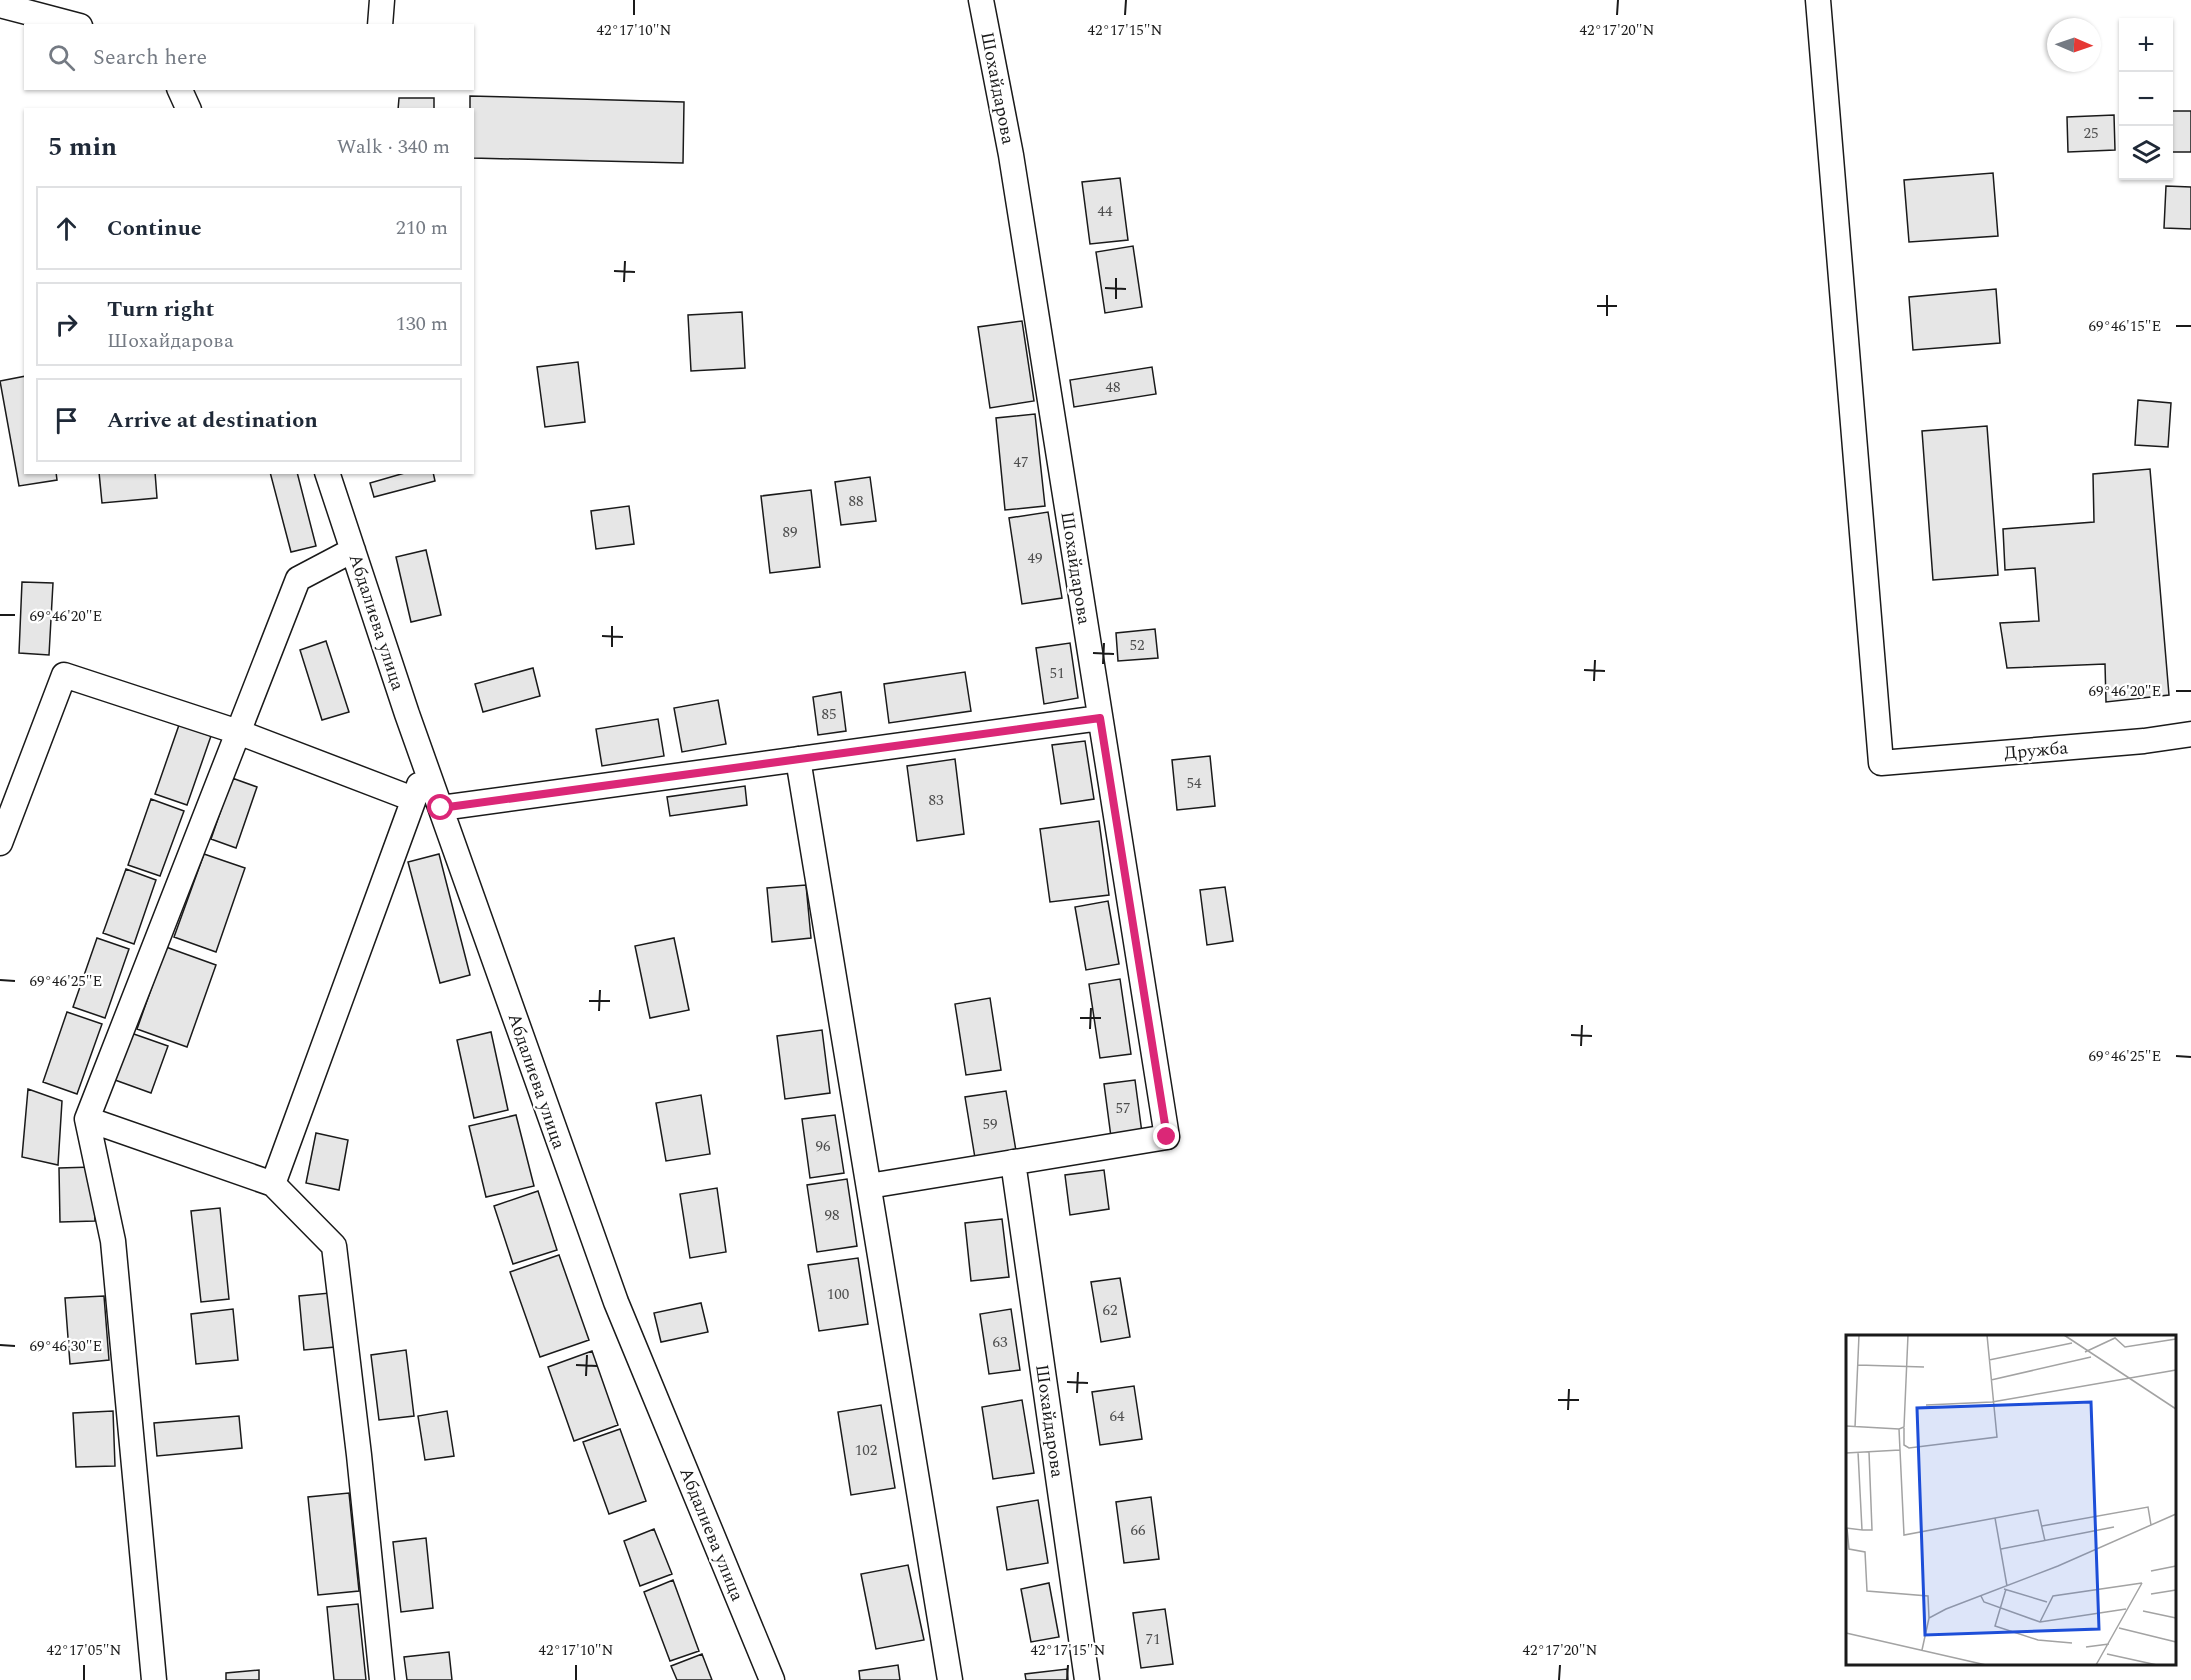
<!DOCTYPE html>
<meta charset="utf-8">
<style>
body{margin:0;font-family:Spectral,serif;background:#f6f6f7;color:#1f2937}
.controls{position:absolute;right:18px;top:18px;display:grid;overflow:hidden;border-radius:0px;box-shadow:0 2px 4px #0004}
.controls button{width:54px;height:54px;display:grid;place-items:center;padding:0;border:0;border-bottom:2px solid #e0e1e3;background:#fff;color:#1f2937;font:30px sans-serif}
.compass{position:absolute;left:2047px;top:18px;width:54px;height:54px;border-radius:50%;background:#fff;box-shadow:0 2px 4px #0004;rotate:92deg}
.stop{position:absolute;width:18px;height:18px;margin:-14px;border:4px solid #db2777;border-radius:50%;background:#fff}
.stop.end{background:#db2777;border-color:#fff;box-shadow:0 2px 6px #0008}
.list{margin:0;padding:0;list-style:none}
h2{display:flex;justify-content:space-between;align-items:center;height:78px;margin:0;padding:0 24px;font-size:26px}
h2 small{font-size:20px;font-weight:400;color:#747a83}
.list li{display:grid;grid-template-columns:39px 1fr auto;gap:18px;align-items:center;box-sizing:border-box;height:84px;margin:0 12px 12px;padding:0 12px;border:2px solid #e0e1e3;border-radius:0px}
.list b{display:block;font-size:22px;white-space:nowrap}
.list p{margin:0;font-size:20px;white-space:nowrap;color:#747a83}
.list em{font-size:20px;font-style:normal;color:#747a83}
.icon{flex:none;width:33px;height:33px;fill:none;stroke:currentColor;stroke-width:2;stroke-linecap:round;stroke-linejoin:round}
.map{position:relative;flex:none;width:2191px;height:1680px;overflow:hidden}
.search{position:absolute;background:#fff;box-shadow:0 2px 4px #0004;left:24px;top:24px;width:450px;height:66px;display:flex;align-items:center;gap:15px;box-sizing:border-box;padding:0 21px;border-radius:0px;color:#747a83;font-size:22px}
.panel{position:absolute;background:#fff;box-shadow:0 2px 4px #0004;left:24px;top:108px;width:450px;height:366px;border-radius:0px}
.map>svg:first-child{display:block}
</style>
<div class="map">
<svg width="2191" height="1680" viewBox="0 0 2191 1680">
<rect width="100%" height="100%" fill="#fff"/>
<path fill="#e6e6e6" stroke="#1a1a1a" stroke-width="1.5" d="M470,96L684,102L683,163L472,158V110H470Z
M399,98H434V110H398Z
M2168,111H2191V152H2168Z
M2114,115L2115,150L2068,152L2067,117Z
M1993,173L1998,236L1909,242L1904,180Z
M1120,178L1128,240L1090,244L1082,182Z
M2166,186L2191,187V229L2164,228Z
M1133,246L1142,307L1105,313L1096,252Z
M1996,289L2000,343L1913,350L1909,297Z
M742,312L745,368L691,371L688,315Z
M1022,321L1034,401L990,408L978,327Z
M578,362L585,422L545,427L537,367Z
M1152,367L1156,394L1074,407L1070,380Z
M26,376V472H56L57,480L19,486L0,381Z
M2138,400L2171,403L2168,447L2135,445Z
M1035,414L1045,506L1005,510L996,418Z
M1987,426L1998,575L1933,580L1922,431Z
M2150,469L2169,695L2106,702L2105,664L2007,668L2000,623L2039,621L2035,568L2005,570L2003,529L2094,522L2093,474Z
M99,472H155L157,498L102,503Z
M270,472H297L316,546L291,552Z
M408,472H433L435,481L374,497L370,483Z
M870,477L876,521L841,525L835,482Z
M811,490L820,567L770,573L761,496Z
M629,506L634,544L596,549L591,511Z
M1048,512L1062,598L1022,604L1009,518Z
M426,550L441,615L411,622L396,557Z
M22,582L53,583L49,655L19,653Z
M1155,629L1158,658L1118,661L1116,633Z
M326,641L349,712L322,720L300,650Z
M1070,643L1078,698L1044,704L1036,648Z
M533,668L540,696L483,712L475,684Z
M965,672L971,711L889,723L884,684Z
M841,692L846,731L818,735L813,697Z
M718,700L726,744L682,752L674,708Z
M658,719L664,756L602,766L596,729Z
M179,725L211,736L187,805L155,794Z
M1085,741L1094,799L1061,804L1052,745Z
M1210,756L1215,806L1177,810L1172,760Z
M955,759L964,834L917,841L907,766Z
M232,778L257,787L236,848L211,839Z
M745,786L747,805L670,816L667,797Z
M151,799L184,811L160,876L128,865Z
M1099,821L1109,895L1050,902L1040,829Z
M204,854L245,868L216,952L174,937Z
M439,854L470,975L440,983L408,862Z
M126,869L156,880L134,944L103,933Z
M806,885L811,938L772,942L767,888Z
M1225,887L1233,941L1207,945L1200,890Z
M1108,901L1119,964L1086,970L1075,907Z
M97,938L129,949L105,1018L73,1007Z
M674,938L689,1010L650,1018L635,946Z
M166,947L216,965L187,1047L137,1029Z
M1120,979L1131,1054L1100,1058L1089,984Z
M990,998L1001,1070L966,1075L955,1004Z
M67,1012L102,1024L77,1094L43,1082Z
M822,1030L830,1093L785,1099L777,1036Z
M491,1032L508,1110L474,1118L457,1040Z
M131,1033L168,1046L151,1093L115,1080Z
M1135,1080L1142,1133L1111,1137L1104,1084Z
M28,1089L62,1101L58,1165L22,1157Z
M1006,1091L1016,1151L975,1158L965,1097Z
M701,1095L710,1154L666,1161L656,1103Z
M516,1115L534,1186L486,1197L469,1126Z
M835,1115L844,1173L810,1178L802,1119Z
M316,1133L348,1140L339,1190L306,1183Z
M93,1167L95,1221L60,1222L59,1168Z
M1104,1170L1109,1209L1070,1215L1065,1175Z
M847,1179L857,1246L817,1252L807,1185Z
M717,1188L726,1252L690,1258L680,1194Z
M538,1191L557,1250L513,1264L494,1206Z
M220,1208L229,1299L201,1302L191,1211Z
M1002,1219L1009,1277L971,1281L965,1223Z
M559,1255L589,1340L540,1357L510,1272Z
M858,1258L868,1324L819,1331L808,1265Z
M1120,1278L1130,1337L1101,1342L1091,1282Z
M330,1293L335,1347L304,1350L299,1296Z
M104,1296L109,1360L70,1364L65,1298Z
M701,1303L708,1332L661,1342L654,1313Z
M233,1309L238,1360L196,1364L191,1314Z
M1011,1309L1020,1370L989,1374L980,1314Z
M406,1350L414,1416L379,1420L371,1355Z
M592,1351L618,1425L574,1441L548,1367Z
M1134,1386L1142,1439L1100,1445L1092,1392Z
M1022,1400L1034,1473L993,1479L982,1407Z
M881,1405L895,1488L851,1495L838,1412Z
M113,1411L115,1466L76,1467L73,1413Z
M447,1411L454,1456L425,1460L418,1416Z
M239,1416L242,1448L157,1456L154,1423Z
M620,1429L646,1501L609,1514L583,1442Z
M349,1493L359,1591L318,1595L308,1497Z
M1151,1497L1159,1559L1124,1563L1116,1502Z
M1038,1500L1048,1563L1007,1570L997,1507Z
M654,1529L672,1574L640,1586L624,1541Z
M426,1538L433,1608L401,1612L393,1542Z
M908,1565L924,1640L876,1649L861,1574Z
M673,1580L699,1651L670,1661L644,1592Z
M1049,1583L1059,1637L1031,1642L1021,1589Z
M358,1604L366,1680H334L327,1607Z
M1165,1609L1173,1664L1141,1668L1133,1613Z
M449,1652L452,1680H407L404,1657Z
M702,1654L712,1680H677L671,1666Z
M898,1665L900,1680H860L859,1671Z
M1067,1669L1068,1680H1026L1025,1674Z
M259,1670V1680H226V1673Z"/>
<g fill="none" stroke-linecap="round" stroke-linejoin="round">
<g stroke="#1a1a1a" stroke-width="27">
<path id="minor" d="M1818,0L1881,763L2144,741L2191,734
M0,5L80,26
M380,26L382,0
M179,88L189,110
M327,472L407,714L616,1302L772,1680
M798,759L950,1680
M441,808L1100,718
M0,843L64,675L238,732L413,799
M87,1119L273,1184L334,1246L359,1455L382,1680
M1013,1162L1087,1680
M273,1184L419,785
M869,1186L1167,1137L1011,155L981,0
M154,1680L113,1241L87,1119L298,579L353,550"/>
</g>
<use href="#minor" stroke="#fff" stroke-width="24"/>
</g>
<g fill="none" stroke-linecap="round" stroke-linejoin="round">
<path stroke="#db2777" stroke-width="8" d="M441,808L1100,718L1167,1137"/>
</g>
<path fill="none" stroke="#1a1a1a" stroke-width="2" d="M634,15V0M1125,15L1126,0M1617,15L1618,0M614,271L635,272M624,282L625,261M1105,288L1126,289M1116,299V278M1597,306H1617M1607,316V295M2176,326H2191M0,615H15M602,636L623,637M612,647V626M1093,653L1114,654M1103,664L1104,643M1584,670L1605,671M1594,681L1595,660M2176,691H2191M0,980L15,981M589,1001H610M599,1011L600,990M1080,1018H1101M1090,1029L1091,1008M1571,1035L1592,1036M1581,1046L1582,1025M2176,1056L2191,1057M0,1345L15,1346M576,1365L597,1366M586,1376L587,1355M1067,1382L1088,1383M1077,1393L1078,1372M1558,1400H1579M1568,1410L1569,1389M84,1680V1665M576,1680V1665M1067,1680L1068,1665M1559,1680L1560,1665"/>
<g text-anchor="middle" stroke-width="4.5" stroke-linejoin="round" paint-order="stroke">
<g font-size="15" fill="#4d4d4d">
<text x="2091" y="138">25</text>
<text x="1105" y="216">44</text>
<text x="1113" y="392">48</text>
<text x="1021" y="467">47</text>
<text x="856" y="506">88</text>
<text x="790" y="537">89</text>
<text x="1035" y="563">49</text>
<text x="1137" y="650">52</text>
<text x="1057" y="678">51</text>
<text x="829" y="719">85</text>
<text x="1194" y="788">54</text>
<text x="936" y="805">83</text>
<text x="1123" y="1113">57</text>
<text x="990" y="1129">59</text>
<text x="823" y="1151">96</text>
<text x="832" y="1220">98</text>
<text x="838" y="1299">100</text>
<text x="1110" y="1315">62</text>
<text x="1000" y="1347">63</text>
<text x="1117" y="1421">64</text>
<text x="866" y="1455">102</text>
<text x="1138" y="1535">66</text>
<text x="1153" y="1644">71</text>
</g>
<g font-size="18" fill="#1a1a1a" stroke="#fff">
<text transform="translate(998 88) rotate(79)" y="6">Шохайдарова</text>
<text transform="translate(1076 568) rotate(81)" y="6">Шохайдарова</text>
<text transform="translate(377 622) rotate(72)" y="6">Абдалиева улица</text>
<text transform="translate(2036 750) rotate(-5)" y="6">Дружба</text>
<text transform="translate(537 1081) rotate(71)" y="6">Абдалиева улица</text>
<text transform="translate(1050 1421) rotate(82)" y="6">Шохайдарова</text>
<text transform="translate(712 1534) rotate(68)" y="6">Абдалиева улица</text>
</g>
</g>
<g transform="translate(1846 1335)">
<rect width="330" height="330" fill="#fff"/>
<path fill="none" stroke="#a3a3a3" stroke-width="1.5" d="M62,0L58,92L53,94L58,200L192,175L199,206M218,0L330,74M239,17L269,3L279,12L330,4M143,25L226,8M12,30L78,32M145,45L245,22M80,70L146,67L330,35M0,91L53,94M9,92L13,0M58,93V110L63,113L151,102L141,0M0,118L54,115M149,183L161,251M196,191L302,172L305,190M0,193L16,195L12,117M1,193L3,214L19,217L21,256L82,261L83,283M16,195H26L23,117M155,214L268,192M305,236L330,231M158,254L201,267M160,254L149,291L192,305L226,308M305,259L330,255M135,261L138,267L194,287L280,274M297,276L330,283M194,287L207,261L296,248M273,293L330,307M0,298L140,330M240,312L263,309M76,315L83,283L100,274L212,231L330,179M261,319L311,330M250,330L296,248"/>
<path fill="#1d4ed8" fill-opacity="0.15" stroke="#1d4ed8" stroke-width="3" d="M245,67L253,294L79,300L71,73Z"/>
<rect width="330" height="330" fill="none" stroke="#1a1a1a" stroke-width="3"/>
</g>
<g font-size="15" text-anchor="middle" fill="#1a1a1a" stroke="#fff" stroke-width="4.5" stroke-linejoin="round" paint-order="stroke">
<text x="634" y="35">42°17'10"N</text>
<text x="1125" y="35">42°17'15"N</text>
<text x="1617" y="35">42°17'20"N</text>
<text x="2125" y="331">69°46'15"E</text>
<text x="66" y="621">69°46'20"E</text>
<text x="2125" y="696">69°46'20"E</text>
<text x="66" y="986">69°46'25"E</text>
<text x="2125" y="1061">69°46'25"E</text>
<text x="66" y="1351">69°46'30"E</text>
<text x="84" y="1655">42°17'05"N</text>
<text x="576" y="1655">42°17'10"N</text>
<text x="1068" y="1655">42°17'15"N</text>
<text x="1560" y="1655">42°17'20"N</text>
</g>
</svg>
<div class="controls">
<button>+</button>
<button>−</button>
<button><svg class="icon" aria-label="layers" viewBox="0 0 24 24"><path d="M12 4l9 5-9 5-9-5zM3 14l9 5 9-5"/></svg></button>
</div>
<svg class="compass" viewBox="-18 -18 36 36"><path d="M0-13l5 13h-10z" fill="#e53935"/><path d="M0 13l5-13h-10z" fill="#747a83"/></svg>
<div class="stop" style="left:441px;top:808px"></div>
<div class="stop end" style="left:1167px;top:1137px"></div>
<div class="search"><svg class="icon" aria-label="search" viewBox="0 0 24 24"><circle cx="10" cy="10" r="6"/><path d="M15 15l6 6"/></svg>Search here</div>
<section class="panel">
<h2>5 min<small>Walk · 340 m</small></h2>
<ul class="list">
<li><svg class="icon" aria-label="ahead" viewBox="0 0 24 24"><path d="M12 20V5M6 11l6-6 6 6"/></svg><div><b>Continue</b></div><em>210 m</em></li>
<li><svg class="icon" aria-label="right" viewBox="0 0 24 24"><path d="M7 20v-9h11M14 6l5 5-5 5"/></svg><div><b>Turn right</b><p>Шохайдарова</p></div><em>130 m</em></li>
<li><svg class="icon" aria-label="arrive" viewBox="0 0 24 24"><path d="M6 21V4h12l-3 4 3 4H6"/></svg><div><b>Arrive at destination</b></div></li>
</ul>
</section>
</div>
